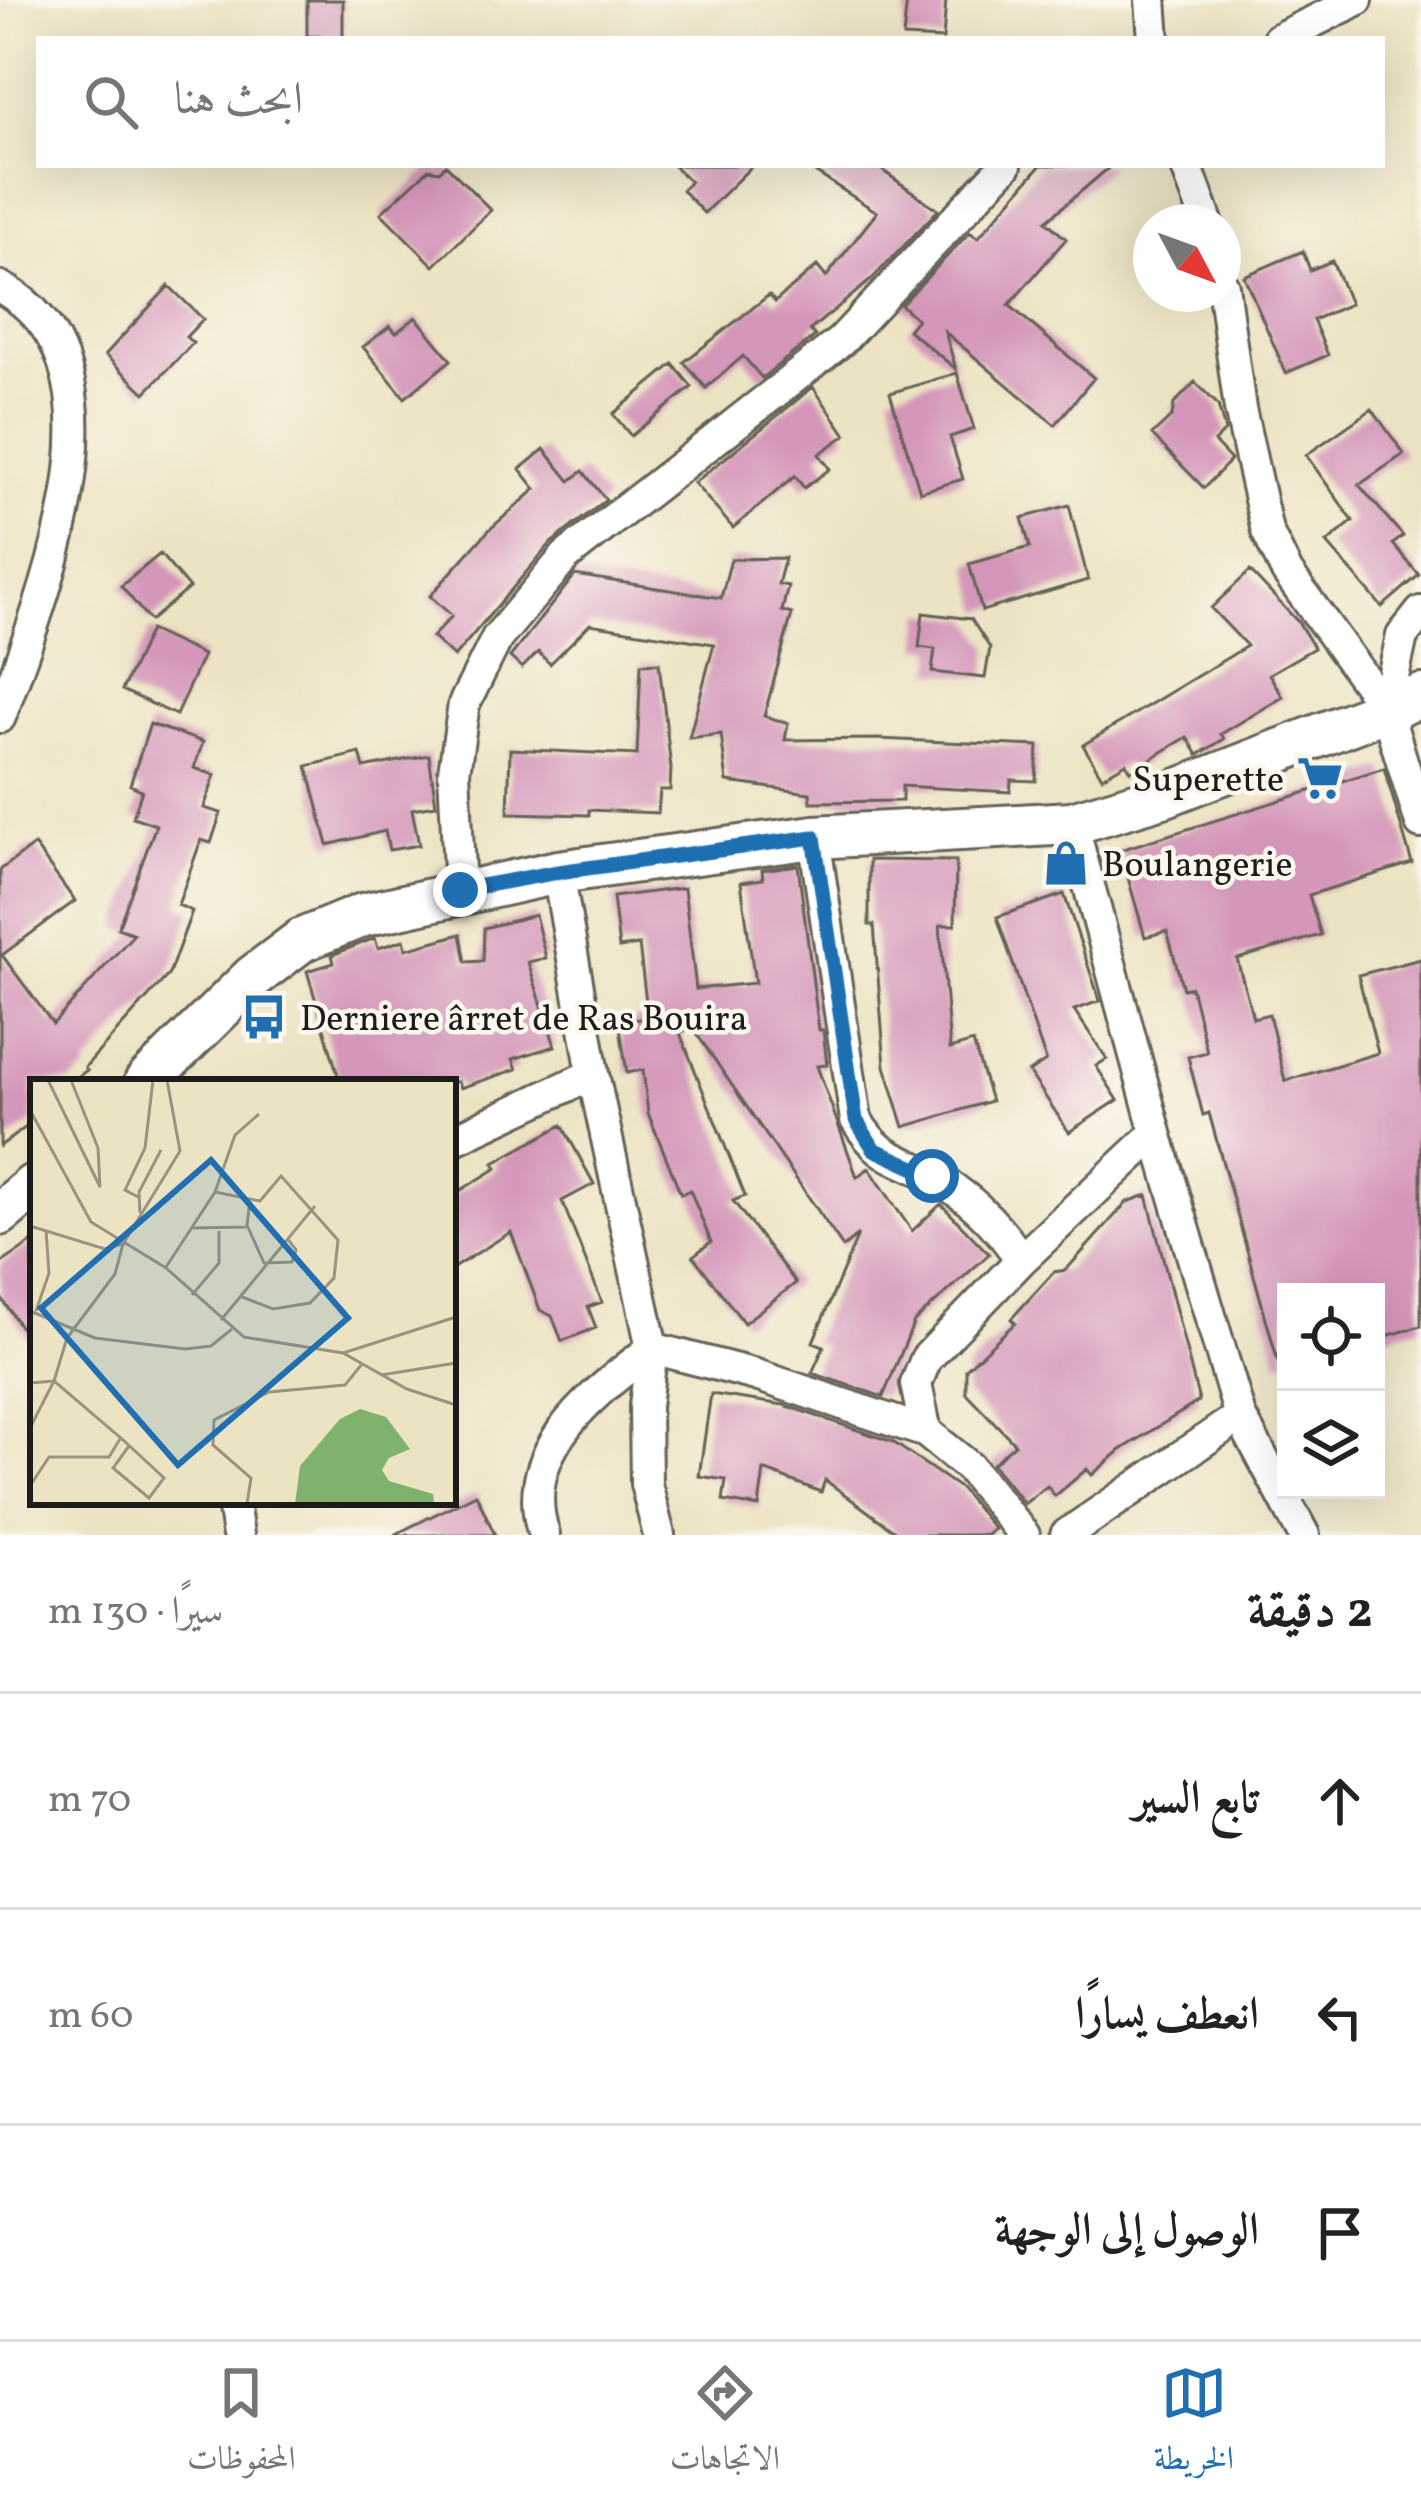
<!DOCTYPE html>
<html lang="ar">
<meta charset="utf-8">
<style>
body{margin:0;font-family:Vollkorn,Amiri,serif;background:#f6f6f6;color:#222;direction:rtl}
.controls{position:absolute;right:36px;bottom:36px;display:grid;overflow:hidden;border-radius:0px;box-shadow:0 12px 48px #0002}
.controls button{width:108px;height:108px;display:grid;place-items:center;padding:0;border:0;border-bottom:3px solid #e0e0e0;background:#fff;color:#222;font:60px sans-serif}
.compass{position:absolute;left:1133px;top:204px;width:108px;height:108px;border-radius:50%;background:#fff;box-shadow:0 12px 48px #0002;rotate:131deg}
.stop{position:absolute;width:36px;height:36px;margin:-27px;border:9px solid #1f6fb2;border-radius:50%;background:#fff}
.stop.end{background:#1f6fb2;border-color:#fff;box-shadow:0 3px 12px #0008}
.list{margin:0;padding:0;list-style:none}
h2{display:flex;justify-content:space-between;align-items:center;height:156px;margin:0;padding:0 48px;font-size:51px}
h2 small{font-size:39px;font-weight:400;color:#767676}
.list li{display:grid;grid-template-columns:78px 1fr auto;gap:36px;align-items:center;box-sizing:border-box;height:216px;padding:0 48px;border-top:3px solid #e0e0e0}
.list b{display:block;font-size:45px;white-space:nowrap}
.list em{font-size:39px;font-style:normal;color:#767676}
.icon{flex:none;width:66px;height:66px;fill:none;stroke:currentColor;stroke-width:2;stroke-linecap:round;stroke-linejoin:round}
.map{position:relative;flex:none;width:1421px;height:1535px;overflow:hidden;direction:ltr}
.search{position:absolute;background:#fff;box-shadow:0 12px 48px #0002;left:36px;right:36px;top:36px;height:132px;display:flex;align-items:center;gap:30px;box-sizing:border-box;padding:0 42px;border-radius:0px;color:#767676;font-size:45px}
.sheet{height:804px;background:#fff}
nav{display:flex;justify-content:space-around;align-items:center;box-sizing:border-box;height:168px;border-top:3px solid #e0e0e0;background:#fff;font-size:33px;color:#767676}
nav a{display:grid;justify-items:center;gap:6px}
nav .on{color:#1f6fb2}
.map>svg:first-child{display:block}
</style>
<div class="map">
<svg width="1421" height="1535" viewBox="0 0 1421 1535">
<rect width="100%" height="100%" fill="#fbf7ec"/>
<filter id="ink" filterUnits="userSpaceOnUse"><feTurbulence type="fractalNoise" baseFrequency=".00833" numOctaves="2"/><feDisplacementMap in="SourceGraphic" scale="24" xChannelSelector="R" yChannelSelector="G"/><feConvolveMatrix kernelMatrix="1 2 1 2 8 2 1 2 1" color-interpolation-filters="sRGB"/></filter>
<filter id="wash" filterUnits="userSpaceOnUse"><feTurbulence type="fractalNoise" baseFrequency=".004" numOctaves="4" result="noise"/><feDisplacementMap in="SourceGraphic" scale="48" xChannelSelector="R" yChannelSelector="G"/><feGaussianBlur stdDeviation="2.7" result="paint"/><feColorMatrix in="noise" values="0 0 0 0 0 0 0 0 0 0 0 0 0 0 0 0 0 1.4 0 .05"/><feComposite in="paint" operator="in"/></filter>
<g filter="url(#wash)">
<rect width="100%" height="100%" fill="#ece3c3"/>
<g id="blocks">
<path fill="#d496b9" d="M307,0H343V37L307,36Z
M907,0H946L943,39L903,37Z
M446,165L491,210L434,266L381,213L429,169L439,171Z
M673,165H753L704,213L682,190L690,182Z
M804,165H875L938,210L871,280L810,330L815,336L762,378L743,356L706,388L684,362L769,295L775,302L817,266L826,277L877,212Z
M1041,165H1112L1046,221L1066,239L1009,305L1094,378L1055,425L945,332L956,369L908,330L917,319L901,305L970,232L978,238Z
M1303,251L1310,270L1332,261L1350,304L1313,320L1328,355L1286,373L1244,276Z
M169,286L203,319L186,337L193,343L145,393L105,355Z
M416,317L451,360L405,398L363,347L390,326L396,333Z
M673,364L692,387L631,436L613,414Z
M957,373L974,429L950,437L963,479L920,492L890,393Z
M1195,382L1218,405L1225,431L1214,442L1231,460L1204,488L1152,435L1172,416L1174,404Z
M813,387L846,435L819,454L830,469L804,488L795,476L733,528L694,483Z
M1372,409L1404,454L1359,485L1403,536L1393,544L1419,575L1382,607L1327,543L1353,521L1306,455Z
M544,449L570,481L583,471L606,500L551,543L454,657L432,637L452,616L430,596L489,530L536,489L520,469Z
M1069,505L1088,580L982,611L969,564L1030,547L1022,518Z
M160,554L189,588L150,621L121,586Z
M785,558L778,584L788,586L782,611L792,614L764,716L788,723L785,740L878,739L1038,746L1036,781L1011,780L1010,792L902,786V801L811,802L810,793L727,782L721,734L689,738L714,644L590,624L550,664L538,652L522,668L510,657L575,575L721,598L731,559Z
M1250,571L1299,623L1314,648L1269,674L1283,697L1221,734L1224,739L1198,755L1187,737L1131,771L1126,763L1102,777L1083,745L1247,646L1211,608Z
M923,613L971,619L990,648L985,678L932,672L935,649L919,647Z
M150,630L203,655L176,715L122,690Z
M659,663L671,768L670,790H660L658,813L589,810V815L508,813L510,749L637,755L641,664Z
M150,724L203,742L194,768L215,775L204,808L221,813L211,843L201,840L178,905L192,911L169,974L85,1067L87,1070L71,1082H33V1122L0,1146V870L34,845L75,901L2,955L53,1024L134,934L118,928L156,825L133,817L142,790L130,785Z
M360,753L364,768L429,755L436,805L412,809L419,845L389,850L385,831L328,845L307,766Z
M1384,768L1412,863L1309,895L1321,935L1237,959L1253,1018L1269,1014L1285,1081L1378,1053L1358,975L1421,959V1326L1376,1339V1292H1286V1361L1278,1362L1209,1113L1203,1115L1188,1057L1207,1052L1191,987L1183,989L1167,931L1145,937L1120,850Z
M869,860L956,861L955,925H940L950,1049L973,1042L991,1101L904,1127L885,1066L874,925H869Z
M798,865L819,1030H823L827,1065L817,1066L857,1177L869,1168L912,1231L941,1204L989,1254L914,1322L883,1397L812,1373L824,1346L813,1342L858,1235L843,1247L692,1027L680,1033L745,1196L733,1201L796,1283L744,1323L693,1256L711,1242L690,1190L681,1194L648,1113L643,1070L627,1073L619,1022L648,1018L639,945L619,948L613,897L684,888L696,989L755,983L741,882L763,879L762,870Z
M1064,894L1100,1001L1074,1010L1107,1059L1096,1066L1118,1100L1069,1132L1029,1072L1046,1061L997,917Z
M535,915L546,958L528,962L555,1046L513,1059L517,1069L460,1088L458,1082H340L307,971L334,963L332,955L375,938L378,948L404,940L406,949L461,934L466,962L483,961L484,928Z
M562,1125L594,1184L562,1201L602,1302L588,1307L596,1328L562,1341L552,1316L540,1310L511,1232L453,1268V1195L497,1168L494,1163Z
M1147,1195L1199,1401L1121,1450L1092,1475L1087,1469L1055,1496L1047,1486L1024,1504L992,1464L1015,1444L966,1393V1369L1015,1323L1011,1319L1054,1272L1066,1270L1127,1202Z
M33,1242V1346L0,1296V1264Z
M711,1394L784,1405L893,1442L961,1489L994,1529L987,1535H900L825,1480L821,1492L764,1470L759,1507L723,1501L726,1480L699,1476Z
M476,1494L495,1535H394Z"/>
</g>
</g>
<g filter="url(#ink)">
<use href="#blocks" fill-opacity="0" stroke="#656256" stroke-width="3"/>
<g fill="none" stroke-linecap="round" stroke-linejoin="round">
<g stroke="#656256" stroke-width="36">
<path id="street" d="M1151,0L1154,39
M1278,39L1357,0
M1186,165L1207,222
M1223,286L1240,409L1267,531L1287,572L1386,709L1421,823
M0,287C143,362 40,604 0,717
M1386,709L1402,636L1421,612
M1072,823L1156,1133L1240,1416L1304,1535
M814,837L856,1120C881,1159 893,1156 931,1175C970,1196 998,1224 1021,1260
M558,872L593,1074L652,1348L645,1406L646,1484L659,1535
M460,890L454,772L464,704L497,638L566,556L841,341L1006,165
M453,1140L593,1074
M926,1432L916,1384L926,1359L1021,1260L1156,1133
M233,1502L238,1535
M544,1535C516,1449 593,1395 652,1348L756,1375L926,1432L969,1467L1024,1535
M1066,1535L1240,1416"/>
</g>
<g stroke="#656256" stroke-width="48">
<path id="secondary" d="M146,1082L253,977L302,940L363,915L558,872L814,837L1072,823L1166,795L1421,696
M0,1214L33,1186"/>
</g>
<use href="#street" stroke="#fff" stroke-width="30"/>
<use href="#secondary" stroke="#fff" stroke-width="42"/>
</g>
</g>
<g fill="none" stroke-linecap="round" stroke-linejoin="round" filter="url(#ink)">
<path stroke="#1f6fb2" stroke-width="15" d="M460,890L558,872L814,837L856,1120L874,1149L932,1176"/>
</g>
<defs>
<g id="supermarket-bare" transform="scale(3.6)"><path d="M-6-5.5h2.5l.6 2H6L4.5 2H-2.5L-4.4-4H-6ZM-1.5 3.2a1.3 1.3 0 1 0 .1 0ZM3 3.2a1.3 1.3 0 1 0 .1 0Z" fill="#1f6fb2" stroke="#fbf7ec" stroke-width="2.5" paint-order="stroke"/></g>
<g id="shop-bare" transform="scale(3.6)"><path d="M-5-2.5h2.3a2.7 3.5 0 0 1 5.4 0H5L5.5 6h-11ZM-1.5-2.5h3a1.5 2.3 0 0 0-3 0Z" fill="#1f6fb2" stroke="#fbf7ec" stroke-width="2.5" paint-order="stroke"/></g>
<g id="bus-bare" transform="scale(3.6)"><path d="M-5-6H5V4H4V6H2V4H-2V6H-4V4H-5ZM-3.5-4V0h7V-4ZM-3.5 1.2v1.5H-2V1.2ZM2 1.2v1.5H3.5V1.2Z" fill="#1f6fb2" stroke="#fbf7ec" stroke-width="2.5" paint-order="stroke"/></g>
</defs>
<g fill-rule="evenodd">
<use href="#supermarket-bare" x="1320" y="778"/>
<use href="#shop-bare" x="1066" y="863"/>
<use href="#bus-bare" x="264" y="1017"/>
</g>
<g text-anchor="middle" stroke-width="9" stroke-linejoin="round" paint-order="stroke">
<g font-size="36" fill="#1c1c1c" stroke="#fbf7ec" text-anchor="start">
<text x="1284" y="791" text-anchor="end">Superette</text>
<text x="1102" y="876">Boulangerie</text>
<text x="300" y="1030">Derniere ârret de Ras Bouira</text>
</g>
</g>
<g transform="translate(30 1079)">
<rect width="426" height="426" fill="#ece3c3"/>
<path d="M330,330L356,338L380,370L359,379L352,391L359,402L403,415L404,425H265L270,387L310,340Z" fill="#7fb26d"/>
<path fill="none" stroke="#999380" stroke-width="3" d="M18,1L70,108L68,69L41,1M0,31L61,143L136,189L214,258L313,274L377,310L426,326M185,113L230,122L251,97L308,161L304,199L280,224L243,230L210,217M108,118L95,111L115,69L123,1M220,122L217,146L234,184L262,183L266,171L257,159M110,134L109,113L131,71M0,147L75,170L93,165M162,149L216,148M136,188L185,113L205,56L229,35M162,216L189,184V152M0,232L65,259L155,270L181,267L202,250M6,232L19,194L16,151M191,241L285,127M313,274L426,238M351,296L426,284M0,304L24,302L0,349M99,367L83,389L119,419L134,399L91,359L24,302L37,259L85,195L93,165L150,72L137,1M0,407L19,378H79L90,360M217,425L221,399L183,366L184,341L239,313L315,306L332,285"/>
<path fill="#1f6fb2" fill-opacity="0.15" stroke="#1f6fb2" stroke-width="6" d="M181,81L318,239L148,386L11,229Z"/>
<rect width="426" height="426" fill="none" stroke="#1c1c1c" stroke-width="6"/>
</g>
</svg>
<div class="controls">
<button><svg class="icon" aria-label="locate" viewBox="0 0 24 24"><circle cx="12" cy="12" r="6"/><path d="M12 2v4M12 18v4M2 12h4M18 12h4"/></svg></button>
<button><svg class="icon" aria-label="layers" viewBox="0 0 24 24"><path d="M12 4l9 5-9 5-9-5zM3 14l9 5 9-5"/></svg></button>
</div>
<svg class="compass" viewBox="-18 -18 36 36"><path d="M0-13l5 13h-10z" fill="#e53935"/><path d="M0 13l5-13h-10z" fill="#767676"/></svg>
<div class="stop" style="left:932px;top:1176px"></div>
<div class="stop end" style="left:460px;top:890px"></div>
<div class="search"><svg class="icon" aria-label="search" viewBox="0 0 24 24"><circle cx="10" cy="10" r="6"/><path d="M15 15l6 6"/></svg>ابحث هنا</div>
</div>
<section class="sheet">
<h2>2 دقيقة<small>سيرًا · 130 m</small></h2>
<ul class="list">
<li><svg class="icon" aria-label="ahead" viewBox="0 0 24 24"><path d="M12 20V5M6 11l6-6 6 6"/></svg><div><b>تابع السير</b></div><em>70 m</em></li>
<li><svg class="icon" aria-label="left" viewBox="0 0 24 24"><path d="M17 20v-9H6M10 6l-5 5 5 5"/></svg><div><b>انعطف يسارًا</b></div><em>60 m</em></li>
<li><svg class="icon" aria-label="arrive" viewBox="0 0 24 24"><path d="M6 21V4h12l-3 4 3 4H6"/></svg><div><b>الوصول إلى الوجهة</b></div></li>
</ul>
</section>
<nav>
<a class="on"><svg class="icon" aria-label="map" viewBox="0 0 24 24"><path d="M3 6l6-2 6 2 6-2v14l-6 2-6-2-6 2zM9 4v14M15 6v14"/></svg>الخريطة</a>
<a><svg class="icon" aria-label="directions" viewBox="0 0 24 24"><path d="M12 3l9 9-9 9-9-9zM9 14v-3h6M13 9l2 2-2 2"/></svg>الاتجاهات</a>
<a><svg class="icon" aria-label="saved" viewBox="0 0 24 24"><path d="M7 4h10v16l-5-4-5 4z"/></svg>المحفوظات</a>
</nav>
